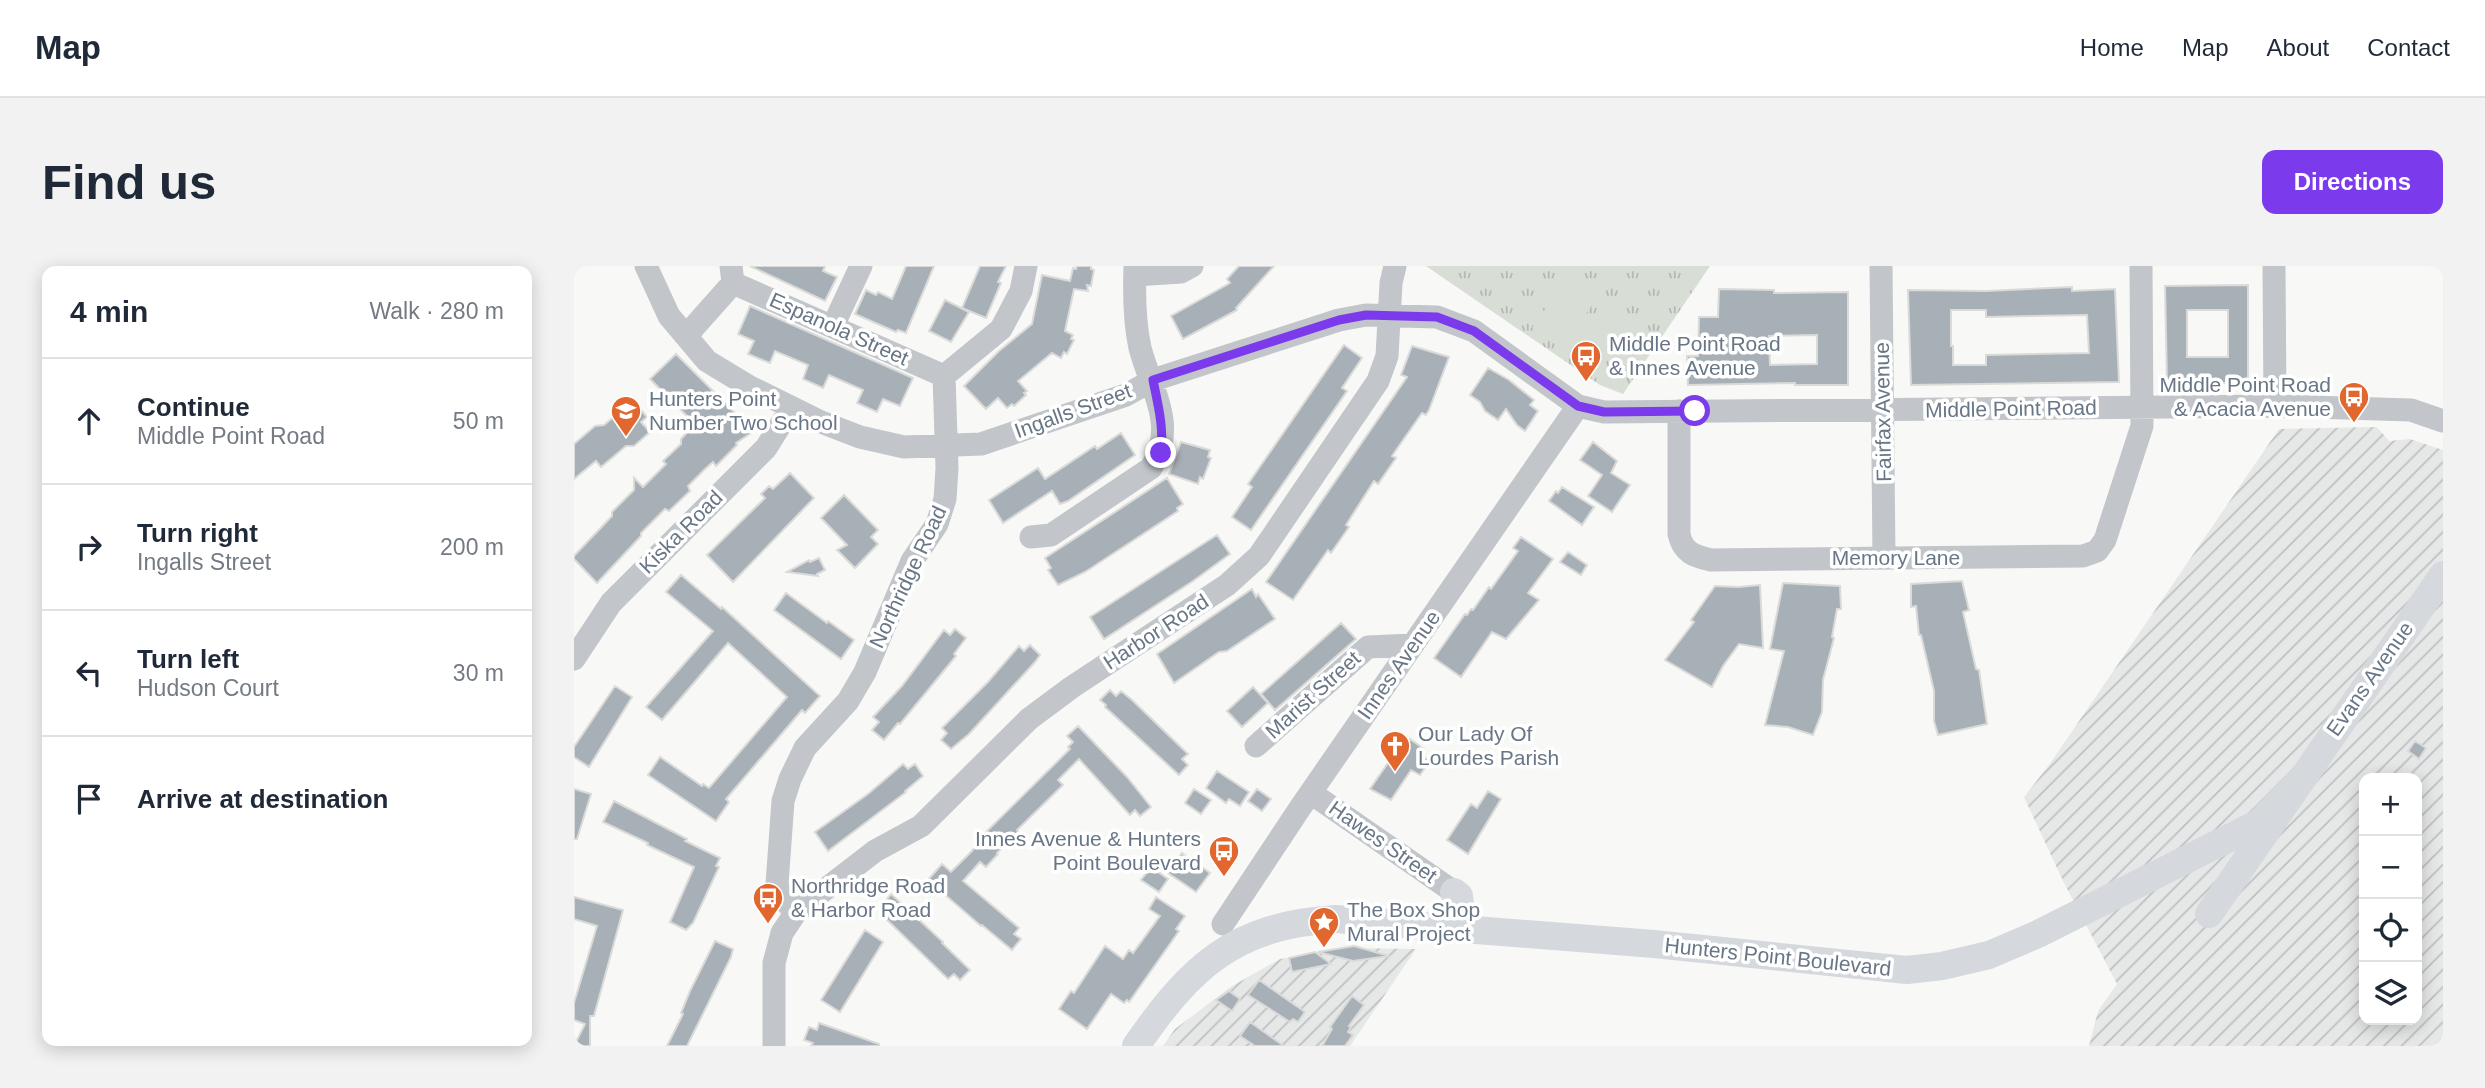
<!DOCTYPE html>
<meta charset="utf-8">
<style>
body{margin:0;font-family:Helvetica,sans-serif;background:#f2f2f3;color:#1f2937}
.controls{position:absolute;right:21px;bottom:21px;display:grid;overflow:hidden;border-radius:14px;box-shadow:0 4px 18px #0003}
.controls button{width:63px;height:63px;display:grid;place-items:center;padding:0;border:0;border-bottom:2px solid #e0e1e3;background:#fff;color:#1f2937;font:35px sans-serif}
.stop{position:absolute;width:21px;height:21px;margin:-16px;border:5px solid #7c3aed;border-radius:50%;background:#fff}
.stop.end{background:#7c3aed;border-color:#fff;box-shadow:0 2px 7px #0008}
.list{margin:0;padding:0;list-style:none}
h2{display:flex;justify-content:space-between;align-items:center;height:91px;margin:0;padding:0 28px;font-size:30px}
h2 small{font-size:23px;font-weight:400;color:#747a83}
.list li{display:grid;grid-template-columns:46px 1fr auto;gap:21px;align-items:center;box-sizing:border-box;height:126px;padding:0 28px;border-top:2px solid #e0e1e3}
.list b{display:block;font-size:26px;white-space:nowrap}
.list p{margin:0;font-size:23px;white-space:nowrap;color:#747a83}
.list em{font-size:23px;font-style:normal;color:#747a83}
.icon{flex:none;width:38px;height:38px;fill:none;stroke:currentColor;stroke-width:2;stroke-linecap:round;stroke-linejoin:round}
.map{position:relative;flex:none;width:1869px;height:780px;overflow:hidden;border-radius:14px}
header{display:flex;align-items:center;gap:42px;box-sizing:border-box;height:98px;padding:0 35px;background:#fff;border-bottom:2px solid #e0e1e3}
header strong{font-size:33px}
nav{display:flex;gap:38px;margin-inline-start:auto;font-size:24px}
.intro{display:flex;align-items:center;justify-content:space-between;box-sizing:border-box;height:168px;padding:0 42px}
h1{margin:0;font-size:49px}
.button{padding:18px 32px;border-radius:14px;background:#7c3aed;color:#fff;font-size:24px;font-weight:700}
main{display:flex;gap:42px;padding:0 42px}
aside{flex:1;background:#fff;border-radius:14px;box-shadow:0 4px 18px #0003}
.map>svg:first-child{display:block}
</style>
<header>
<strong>Map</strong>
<nav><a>Home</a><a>Map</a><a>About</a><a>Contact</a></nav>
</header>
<div class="intro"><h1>Find us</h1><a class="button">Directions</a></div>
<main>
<aside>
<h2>4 min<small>Walk · 280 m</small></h2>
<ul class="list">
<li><svg class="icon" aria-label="ahead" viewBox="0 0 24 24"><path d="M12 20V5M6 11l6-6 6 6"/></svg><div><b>Continue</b><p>Middle Point Road</p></div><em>50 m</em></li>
<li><svg class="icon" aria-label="right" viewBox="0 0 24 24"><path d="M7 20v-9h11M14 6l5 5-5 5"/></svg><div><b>Turn right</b><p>Ingalls Street</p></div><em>200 m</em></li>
<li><svg class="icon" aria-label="left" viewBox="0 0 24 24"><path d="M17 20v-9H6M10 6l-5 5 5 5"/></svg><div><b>Turn left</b><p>Hudson Court</p></div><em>30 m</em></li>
<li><svg class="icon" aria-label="arrive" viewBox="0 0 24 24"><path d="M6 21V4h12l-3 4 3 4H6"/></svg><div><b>Arrive at destination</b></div></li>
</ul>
</aside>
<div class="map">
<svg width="1869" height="780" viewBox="0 0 1869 780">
<defs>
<pattern id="industrial-furrows" width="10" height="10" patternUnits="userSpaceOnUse" patternTransform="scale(1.75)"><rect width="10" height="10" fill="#e6e7e7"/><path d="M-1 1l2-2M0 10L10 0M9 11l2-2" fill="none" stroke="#bec0c1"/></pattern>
<pattern id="park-tufts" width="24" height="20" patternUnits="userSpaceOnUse" patternTransform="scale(1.75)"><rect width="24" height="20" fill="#d8ddd5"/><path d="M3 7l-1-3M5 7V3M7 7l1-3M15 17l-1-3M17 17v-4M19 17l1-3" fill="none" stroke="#b3b8b2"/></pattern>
</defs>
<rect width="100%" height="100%" fill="#f8f8f6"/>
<path fill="url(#industrial-furrows)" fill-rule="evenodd" d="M1803,161L1815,175L1836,173L1869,184V780H1515L1524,745L1543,718L1490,617L1450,531L1475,499L1705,163ZM1790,512H1843V754H1790Z
M773,682L842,683L776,780H589L601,763L658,720L706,693Z"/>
<path fill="url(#park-tufts)" d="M852,0H1136L1049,128L1026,119Z"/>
<path fill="#d8ddd5" d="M991,14L1021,35L988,83L958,62Z
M1027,39L1057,59L1025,107L995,87Z"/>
<path fill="#a8b0b7" stroke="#dadad8" stroke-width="2" fill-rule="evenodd" d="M176,0H251L249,5L263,11L251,35Z
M332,0H360L332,67L324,64L322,66L281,48L292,24L302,29L304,26L318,33Z
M406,0H432L424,16L427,17L412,52L388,42Z
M503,0H517V3L520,4L517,20L513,19L514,25L500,23L491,65L499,69L497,73L500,74L493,88L490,86L487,92L478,87L444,115L453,125L450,127L452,129L440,140L438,138L433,142L424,132L412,143L390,120L425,85L458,58L468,9L496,15L499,2L502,3Z
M665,0H700L662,42L663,44L609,73L597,50L656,17L653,13Z
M1674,19V117H1593L1591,20ZM1613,44H1654V91H1613Z
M1498,21V25L1541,23L1545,116L1337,119L1334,24L1412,25ZM1377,44H1412V51L1513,49L1515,87L1412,89V99H1379V80H1377Z
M1145,23L1200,24V27L1274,26V119H1221V117L1114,119L1113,90H1124L1125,51H1144ZM1243,69V98L1196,99L1195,70Z
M371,34L395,46L377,76L355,65Z
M176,40L339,112L326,140L309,133L303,146L283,137L289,124L255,109L249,122L229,113L234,99L201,85L196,97L174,88L180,75L164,68Z
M770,79L788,92L768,122L773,125L677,264L658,251L678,221L674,218Z
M838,80L875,91L855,144L852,149L848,147L829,174L818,190L822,192L804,218L800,215L772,259L775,261L757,287L754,284L719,334L692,316L833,111L827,109Z
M102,88L169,155L177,156L179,162L177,167L162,177L163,179L142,200L139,196L132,202L114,220L116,225L95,245L91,243L67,267V270L23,317L0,293V290L38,250V246L60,224V212L69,221L92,198L89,195L107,178V173L121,158L76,113Z
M914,102L935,114L960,134L956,139L964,145L951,165L943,159L932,143L924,154L911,145L906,136L896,129Z
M61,137L73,151L67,156L76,166L60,180H52L27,201L22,195L0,213V178L21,160L30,159L54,139L56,142Z
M547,167L561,189L494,235L486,238L478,225L429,257L415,234L464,202L471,213L521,180L523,183Z
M607,176L636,184L634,191L637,192L629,213L626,211L624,218L595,208Z
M1019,176L1043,195L1037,207L1056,219L1038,246L1014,230L1028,209L1006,194Z
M216,207L240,232L159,316L133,289L191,232L187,228L195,220L199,223Z
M593,212L609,238L603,242L604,245L511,306L484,319L474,304L477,302L471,292Z
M988,221L1020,241L1008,259L975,235L982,225L984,227Z
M270,229L304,264L297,271L304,278L281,302L263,284L273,279L247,252Z
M643,269L656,288L619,315L530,373L516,351Z
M947,271L979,293L954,327L965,334L932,373L918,366L887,411L860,392L891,348L893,349L897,343L899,344L915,321L917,323L944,285L939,282Z
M994,286L1013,299L1007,309L986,296Z
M245,292L251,304L243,308L244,310L213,306L235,294L236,296Z
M107,309L147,343L148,341L246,430L231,447L228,444L152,533L155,536L142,555L74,509L86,491L128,520L129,518L135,522L213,431L154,377L88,454L72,441L139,365L92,326Z
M1388,315L1395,344L1389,346L1402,403L1405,404L1413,458L1364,469L1360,455V425L1347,369H1345L1342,340L1337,341V318Z
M1209,317L1266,320L1267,343H1263L1258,371L1260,372L1249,414L1248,446L1239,469L1214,461L1191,459L1210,385L1196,383Z
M1186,319L1189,382L1165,378L1149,400L1138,421L1091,394L1120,356L1117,354L1141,320L1164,321Z
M678,323L682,331L684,328L701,353L653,385L645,386L600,417L583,388Z
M212,327L253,357L254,355L280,374L267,393L200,344Z
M767,357L782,373L701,444L687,428Z
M381,363L392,372L380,388L382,390L326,458L324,457L310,474L298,464L305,456L299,451L328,420L370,364L376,369Z
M456,379L466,389L461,396L395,468L377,483L367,474L373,467L368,462L414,416L445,380L450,385Z
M41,420L58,431L15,501L0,491V481Z
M679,421L694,437L668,461L653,445Z
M536,424L542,430L547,425L558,434L614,488L608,493L614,499L605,509L531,441L532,439L526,434Z
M504,460L553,511L577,541L566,550L561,544L556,549L505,493L484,514L489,519L443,564L444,566L423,587L424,588L412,601L406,596L389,615L445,662L440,668L447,673L438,684L408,659L407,660L354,614L368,598L377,606L397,586L407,574L405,573L496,483L494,481L499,476L493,470Z
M821,471L832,479L836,473L850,483L847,489L856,495L846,509L837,504L817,534L796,523L818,491L811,485Z
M1841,475L1852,482L1845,493L1834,485Z
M329,498L334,503L341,498L349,510L331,525L332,526L254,585L241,566L294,528Z
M643,505L675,526L666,540L655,533L652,537L632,522Z
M0,523L17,528L3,573H0Z
M620,523L637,534L627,548L611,537Z
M683,523L697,533L688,545L674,535Z
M914,525L927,533L894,588L873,574L897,538L903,542Z
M40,535L113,573L111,575L146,592L142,600L145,601L119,657L112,664L96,656L120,601L73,579L74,577L29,556Z
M608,587L636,607L622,626L594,607Z
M577,601L594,613L585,626L567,614Z
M317,628L369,676L368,677L396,704L386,714L380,708L374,713L308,649L314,643L308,639Z
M0,631L49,644L20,750H16V780H0L11,758L0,754V737L23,660L0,653Z
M582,631L611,650L602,663L605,665L555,736L553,734L550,737L537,728L513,763L485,743L497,725L500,727L531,680L549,693L555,684L559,687L586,650L575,643Z
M291,664L309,676L266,746L247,734Z
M141,675L159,683L157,691L113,780H93L109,748L107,747L116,725Z
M780,680L815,690L779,695L744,686Z
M741,686L757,698L718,706L715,692Z
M685,714L731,746L724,756L719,753L716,756L674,729Z
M655,725L666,733L658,745L642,734Z
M778,730L790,739L775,760L777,761L774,766L779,769L771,780H748L758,763L756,761Z
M676,756L710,780H681L666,770Z
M245,757L305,778V780H237L239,777L230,774L235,761L243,764Z"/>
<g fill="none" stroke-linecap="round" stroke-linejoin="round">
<path stroke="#c2c5c9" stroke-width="23" d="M72,0L95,50L133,95L176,121L247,156L286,171L330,181L407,178L552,129L579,114L765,54L792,49L863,51L900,65L1004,140L1030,146L1701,140L1837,144L1869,155
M1307,0L1310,292
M1700,0L1701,140
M561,9L607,6L618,0
M159,17L370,110
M259,60L287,0
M112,70L159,17L157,0
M1105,145V268C1109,287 1120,290 1137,294L1509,290L1523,285L1531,274L1568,160L1567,0
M457,271L477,269L577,202C604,160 577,124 566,82C560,55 560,28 561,0
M0,393L37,337L192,182L217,142
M682,480L794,381L839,379
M737,527L880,626
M222,646L208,632L203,618L209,535L216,513L231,482L274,435L291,406L338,295L363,258L371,233L373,202L370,110L427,63L447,25L452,0
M649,658L726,542L1004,140
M200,780V697L208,667L222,646L301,585L347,560L455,453L498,421L653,319L685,290L804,115L813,90L817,17L821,0"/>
<path stroke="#d5d9dd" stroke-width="28" d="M880,626L885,630L889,663
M1635,648L1869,309
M562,780C617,700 661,659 762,653L1080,678L1333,704L1368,700L1415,689L1464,668L1685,557L1723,518"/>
</g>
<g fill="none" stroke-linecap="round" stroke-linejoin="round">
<path stroke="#7c3aed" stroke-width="9" d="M587,187C590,161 584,139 579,114L765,54L792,49L863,51L900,65L1004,140L1030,146L1121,145"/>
</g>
<defs>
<g id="bus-pin" transform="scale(1.575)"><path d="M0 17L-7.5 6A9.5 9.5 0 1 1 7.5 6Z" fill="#e1672e" stroke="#fff"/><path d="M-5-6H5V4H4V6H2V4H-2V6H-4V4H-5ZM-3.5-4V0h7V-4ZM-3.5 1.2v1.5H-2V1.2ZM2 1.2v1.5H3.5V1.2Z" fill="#fff"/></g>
<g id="school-pin" transform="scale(1.575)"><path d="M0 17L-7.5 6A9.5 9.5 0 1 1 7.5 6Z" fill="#e1672e" stroke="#fff"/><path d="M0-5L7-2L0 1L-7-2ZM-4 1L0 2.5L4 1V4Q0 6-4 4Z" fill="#fff"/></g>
<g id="church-pin" transform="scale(1.575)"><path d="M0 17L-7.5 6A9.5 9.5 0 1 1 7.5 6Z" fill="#e1672e" stroke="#fff"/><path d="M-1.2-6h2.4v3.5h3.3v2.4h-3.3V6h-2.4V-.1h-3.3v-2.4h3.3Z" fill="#fff"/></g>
<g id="sight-pin" transform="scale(1.575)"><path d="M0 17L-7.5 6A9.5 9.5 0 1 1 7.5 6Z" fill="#e1672e" stroke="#fff"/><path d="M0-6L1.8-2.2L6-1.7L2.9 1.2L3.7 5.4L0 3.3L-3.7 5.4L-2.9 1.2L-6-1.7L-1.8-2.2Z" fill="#fff"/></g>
</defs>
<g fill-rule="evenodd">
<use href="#bus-pin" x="1012" y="90"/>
<use href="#bus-pin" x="1780" y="131"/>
<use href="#school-pin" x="52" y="145"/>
<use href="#church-pin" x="821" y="480"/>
<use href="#bus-pin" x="650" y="585"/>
<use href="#bus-pin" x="194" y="632"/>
<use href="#sight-pin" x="750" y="656"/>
</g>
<g text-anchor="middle" stroke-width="7" stroke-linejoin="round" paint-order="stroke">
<g font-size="21" fill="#687686" stroke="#fff">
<text transform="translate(265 63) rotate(24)" y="7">Espanola Street</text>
<text transform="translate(1437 143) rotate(-1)" y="7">Middle Point Road</text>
<text transform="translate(499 145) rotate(-20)" y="7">Ingalls Street</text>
<text transform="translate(1309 146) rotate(-91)" y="7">Fairfax Avenue</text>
<text transform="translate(107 266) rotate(-45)" y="7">Kiska Road</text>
<text x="1322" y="299">Memory Lane</text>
<text transform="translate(334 311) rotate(-65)" y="7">Northridge Road</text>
<text transform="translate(582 366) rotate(-33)" y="7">Harbor Road</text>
<text transform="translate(825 399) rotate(-55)" y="7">Innes Avenue</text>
<text transform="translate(1796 413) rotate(-55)" y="7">Evans Avenue</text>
<text transform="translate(739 429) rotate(-42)" y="7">Marist Street</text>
<text transform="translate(809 576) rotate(35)" y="7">Hawes Street</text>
<text transform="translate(1204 691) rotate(6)" y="7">Hunters Point Boulevard</text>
</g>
<g font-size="21" fill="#687686" stroke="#fff" text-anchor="start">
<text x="1035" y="85">Middle Point Road<tspan x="1035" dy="24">&amp; Innes Avenue</tspan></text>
<text x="1757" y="126" text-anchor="end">Middle Point Road<tspan x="1757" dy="24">&amp; Acacia Avenue</tspan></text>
<text x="75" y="140">Hunters Point<tspan x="75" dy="24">Number Two School</tspan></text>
<text x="844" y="475">Our Lady Of<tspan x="844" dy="24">Lourdes Parish</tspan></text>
<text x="627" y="580" text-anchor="end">Innes Avenue &amp; Hunters<tspan x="627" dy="24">Point Boulevard</tspan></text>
<text x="217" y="627">Northridge Road<tspan x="217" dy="24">&amp; Harbor Road</tspan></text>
<text x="773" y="651">The Box Shop<tspan x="773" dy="24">Mural Project</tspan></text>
</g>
</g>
</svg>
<div class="controls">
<button>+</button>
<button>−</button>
<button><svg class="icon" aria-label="locate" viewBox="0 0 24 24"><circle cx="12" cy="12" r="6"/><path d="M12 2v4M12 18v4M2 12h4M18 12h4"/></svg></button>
<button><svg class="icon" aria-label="layers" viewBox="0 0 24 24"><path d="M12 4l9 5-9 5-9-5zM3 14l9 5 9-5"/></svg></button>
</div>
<div class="stop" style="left:1121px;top:145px"></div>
<div class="stop end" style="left:587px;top:187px"></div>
</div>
</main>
